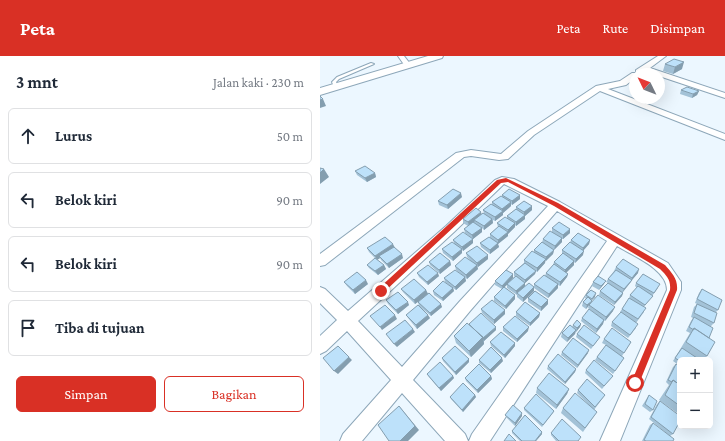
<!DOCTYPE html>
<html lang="id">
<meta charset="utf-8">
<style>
body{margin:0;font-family:"Crimson Pro",serif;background:#f2f2f3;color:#1f2937}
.controls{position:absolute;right:12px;bottom:12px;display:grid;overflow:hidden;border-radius:6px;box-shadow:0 4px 16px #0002}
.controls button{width:36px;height:36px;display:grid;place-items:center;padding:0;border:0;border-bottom:1px solid #e0e1e3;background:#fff;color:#1f2937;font:20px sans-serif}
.compass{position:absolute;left:309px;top:12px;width:36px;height:36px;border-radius:50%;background:#fff;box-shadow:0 4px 16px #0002;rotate:313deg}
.stop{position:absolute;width:12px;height:12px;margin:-9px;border:3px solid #d93025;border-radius:50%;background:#fff}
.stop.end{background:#d93025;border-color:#fff;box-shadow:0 1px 4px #0008}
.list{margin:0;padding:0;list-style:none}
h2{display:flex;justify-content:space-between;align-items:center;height:52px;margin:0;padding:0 16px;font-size:17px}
h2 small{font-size:13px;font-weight:400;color:#747a83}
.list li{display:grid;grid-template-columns:26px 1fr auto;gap:12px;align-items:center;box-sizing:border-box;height:56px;margin:0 8px 8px;padding:0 8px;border:1px solid #e0e1e3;border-radius:6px}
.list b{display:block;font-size:15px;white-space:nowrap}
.list em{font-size:13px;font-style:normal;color:#747a83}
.actions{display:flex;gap:8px;padding:12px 16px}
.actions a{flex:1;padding:9px 0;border:1px solid #d93025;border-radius:6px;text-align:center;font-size:14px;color:#d93025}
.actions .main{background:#d93025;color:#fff}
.icon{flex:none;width:22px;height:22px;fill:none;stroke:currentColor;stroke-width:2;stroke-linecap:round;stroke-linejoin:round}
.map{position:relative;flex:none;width:405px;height:385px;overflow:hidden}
header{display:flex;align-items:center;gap:24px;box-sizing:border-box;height:56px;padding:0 20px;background:#d93025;color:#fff}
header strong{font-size:19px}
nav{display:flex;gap:22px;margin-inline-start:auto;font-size:14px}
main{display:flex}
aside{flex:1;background:#fff}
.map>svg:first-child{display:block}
</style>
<header>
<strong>Peta</strong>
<nav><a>Peta</a><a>Rute</a><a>Disimpan</a></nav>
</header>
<main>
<aside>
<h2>3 mnt<small>Jalan kaki · 230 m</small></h2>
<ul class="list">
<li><svg class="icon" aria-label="ahead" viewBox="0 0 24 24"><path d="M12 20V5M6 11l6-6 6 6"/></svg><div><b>Lurus</b></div><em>50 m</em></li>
<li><svg class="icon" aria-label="left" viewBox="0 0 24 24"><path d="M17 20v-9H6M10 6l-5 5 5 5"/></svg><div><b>Belok kiri</b></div><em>90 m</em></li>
<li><svg class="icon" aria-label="left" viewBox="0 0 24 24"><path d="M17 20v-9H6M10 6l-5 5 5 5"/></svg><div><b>Belok kiri</b></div><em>90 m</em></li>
<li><svg class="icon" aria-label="arrive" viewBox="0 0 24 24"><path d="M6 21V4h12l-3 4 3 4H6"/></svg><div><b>Tiba di tujuan</b></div></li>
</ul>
<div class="actions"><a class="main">Simpan</a><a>Bagikan</a></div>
</aside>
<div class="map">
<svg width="405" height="385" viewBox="0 0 405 385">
<rect width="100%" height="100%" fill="#ecf7ff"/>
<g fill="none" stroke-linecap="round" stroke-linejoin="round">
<g stroke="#8da7b9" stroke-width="2">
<path id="lane" d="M51,7L54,8L19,23L16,26L18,31L16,32L14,31L12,26L17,21Z"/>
</g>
<g stroke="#8da7b9" stroke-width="2">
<path id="street" d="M78,0H84L91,9L89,10H85Z
M338,0H346L330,12L405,37V42L339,20V18L325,15L322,18H315V22L306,29L288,33L405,78V84L280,35L214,79L188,103L179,104L151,100L144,101L5,209L0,210V198L136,97L151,94L181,98L208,75L276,30L300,25L312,17H316V14Z
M182,121L194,123L240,146L348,207L361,226V234L300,385H280L347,234C347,213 313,200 297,190L170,385H149L152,378L287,185L237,155L150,255L93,324L145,378L148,385H125L82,337L42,385H20L23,378L71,324L27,275L6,295L0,298V280L17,264L0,247V231L5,233L28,255L126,170L175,124ZM184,128L228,150L140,245L82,311L38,265L134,176Z"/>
</g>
<g stroke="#8da7b9" stroke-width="2">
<path id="secondary" d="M108,0H123L122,2L0,39V32Z"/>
</g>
<use href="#lane" fill="#fff" fill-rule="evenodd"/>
<use href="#street" fill="#fff" fill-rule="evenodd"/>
<use href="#secondary" fill="#fff" fill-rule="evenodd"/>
</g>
<path fill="#a3c2d7" d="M345,8L362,13L353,18L343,15Z
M361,34L379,35L377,39L372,42L360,38Z
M35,115L55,117L56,121L47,126L37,119Z
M182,139H200V143L192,149L191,148V150L183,157V159L175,165L173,164V167L164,174L162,172V176L153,183L145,177L144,173L148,170L143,167V163L162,158L164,157L163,154L172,148V146L182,141Z
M142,141L128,153L119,149L118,145Z
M212,150V154L205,160V163L196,170L195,169V171L188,178V180L178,188L179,191L170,198L161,191L160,187L170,181V178L178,171L177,167L187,163V160L196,153V151Z
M232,172L250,177L243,183H242V186L234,194L224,188L234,194L233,198L225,205V207L217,216L216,215L215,218L205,227V230L214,231V228L225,220L226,217L233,209L234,206L242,198V194L250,187L251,184H270L269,188L263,195V199L255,207L254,206V209L246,216L248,218L247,221L240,230L238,229V232L228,242L214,232V235L203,246L197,241V239L187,232V229L184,231L195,239V243L186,253L174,245V241L182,233L175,229V225L193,222L191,224L195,220H194V216L204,207V204L214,196V194L222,187L223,183L232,176Z
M133,184L153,187L143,195L142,193V197L133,205L123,197L122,193L134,187Z
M47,192H75L83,202L69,212L61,204L60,202L57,204L49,196Z
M146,197L168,203L158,211L157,210L158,213L147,223L136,214L135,210L152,206L147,201Z
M130,205L131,209L120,218L110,209L109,206Z
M47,209H64L66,213L58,219L49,212Z
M296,211L318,217L312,224L310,227L303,236L302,240L294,249L279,239L280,235L288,227L286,226L288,223L294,215Z
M97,217L119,220L108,229L99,221Z
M145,221L146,225L136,234L133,232L134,235L123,245L114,239L113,235L130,230L125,226L124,222Z
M24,226L48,228L35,238L27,230Z
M273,226L284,228L279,234L272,230Z
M316,227L338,232L324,251V256L316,267V272L308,282L291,270L292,266L301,257L300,256L302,253L309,243L310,239L317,232L315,230Z
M81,233L106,234L108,238L122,251L111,260L99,250L98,246L95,248L83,236Z
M382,233L398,254L396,256L394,267L391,270L387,300L383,304H360V310L353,305L370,277L366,275L371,265L373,262L371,261L374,251L377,248L375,247L379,237Z
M266,239L275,241L271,245V247L293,255L285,265L268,252L269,250L266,253L262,250L263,246L266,243L265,242Z
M208,242L228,244V248L221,255L208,246Z
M66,244L89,249L78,258L68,248Z
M161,253L185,254V258L174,268L162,257Z
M196,256L220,257L219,261L210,270L196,260Z
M86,259L110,262L97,273L88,262Z
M262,262L284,264L283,268L276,277L261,265Z
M149,268L176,274L164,285V288L151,301L136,287L134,280L149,269Z
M261,268L260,271L256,276V275L255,278L247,286L241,281L242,277L252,271L253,269Z
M183,271L208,275L197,286L183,275Z
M257,278L278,284L271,293L256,281Z
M284,283L311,286L302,300L304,302L293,318L275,304L277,301L286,289L282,287Z
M170,286L195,290L185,302L171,290Z
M242,296L268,297L257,312L241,299Z
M122,302L149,306L136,319L123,305Z
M159,304L183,305L171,317L159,307Z
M356,308L360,310V359L339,344L349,329L346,326L353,311Z
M228,310L256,313L255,316L245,328L227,313Z
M266,314L293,320L282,333L265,317Z
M107,318L133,320L134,322L121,335L109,321Z
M171,320L172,323L158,337L146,325L145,322Z
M217,332L249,333L247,338L236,353L216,337Z
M258,334L285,339L274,354V360L263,376L241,357L243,352H272L257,337Z
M155,339L156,341L143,356L131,343L130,341Z
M329,339L333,354L330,356L322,350L327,342Z
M340,345L353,378L350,380L329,363L337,348Z
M204,352L234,355L233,357L222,371L204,354Z
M185,359L202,360L195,370L186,361Z
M333,367L353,385H322L330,369Z
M192,375L222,378L216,385H200L192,377Z
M231,377L259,385H236L231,379Z"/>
<path fill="#849eaf" d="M364,6L362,13L353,18L355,11Z
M379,35L377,39L372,42L373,38Z
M3,43L6,50L0,52V44Z
M4,113L9,121L0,128V117Z
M55,117L56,121L47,126L45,122Z
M141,137L142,141L128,153L127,149Z
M200,139V143L192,149V145Z
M191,146V150L183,157V159L175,165V161L182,155V153Z
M212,150V154L205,160V163L196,170V166L204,159V156Z
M161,156L162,160L154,164L155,165L149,170L148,166Z
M172,163L173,167L164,174V170Z
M195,167V171L188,178V174Z
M162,172V176L153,183L152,179Z
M250,173V177L243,183V179Z
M188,176V180L178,188L179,191L170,198V194L178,187V184Z
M242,182V186L234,194L235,190Z
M153,183V187L143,195L142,191Z
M270,184L269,188L262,196L263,192Z
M73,188L75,192L59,200L60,202L57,204L55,200Z
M142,193V197L133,205L132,201Z
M234,194L233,198L226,205V201Z
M264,195L263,199L255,207L256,203Z
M82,198L83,202L69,212L67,208Z
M168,199V203L158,211L157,207Z
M226,203L225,207L217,216V212Z
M130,205L131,209L120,218L119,214Z
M254,205V209L245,218V214Z
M64,209L66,213L58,219L55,215Z
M157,209L158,213L147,223L146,219Z
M319,213L318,217L312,224L310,227L302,237L304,233L311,225L312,222Z
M216,215L215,218L205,227V230L197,237V239L196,235L205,227V224Z
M118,217L119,220L108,229L107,226Z
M193,218V222L183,233L182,230Z
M248,218L247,221L240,230V226Z
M145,221L146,225L136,234L135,231Z
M46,224L48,228L35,238L33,234Z
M286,225L284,228L279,234L281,230Z
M238,228V232L228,242L229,238Z
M214,231V235L203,246V242Z
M133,232L134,235L123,245L122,242Z
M106,234L108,238L95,248L94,244Z
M276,237L275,241L271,245L270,248L269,249L266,253L267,249L271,246L272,243Z
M303,237L302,240L294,249L295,246Z
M195,239V243L186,253L185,250Z
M228,244V248L221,255V251Z
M88,246L89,249L78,258L76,254Z
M121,248L122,251L111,260L110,257Z
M295,251L293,255L285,265L286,261Z
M185,254V258L174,268V264Z
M220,257L219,261L210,270V267Z
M75,259L77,263L62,274L60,271Z
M108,259L110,262L97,273L96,269Z
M284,264L283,268L276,277L277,273Z
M261,268L260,271L256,276L257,272Z
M176,271V274L164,285L163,282Z
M209,271L208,275L197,286V283Z
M93,273L95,276L77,291L74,288Z
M256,274L255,278L247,286L248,282Z
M163,281L164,288L151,301L149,295Z
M195,287V290L185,302L184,299Z
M269,294L268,297L257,312L258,309Z
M29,301L32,304L18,318L14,315Z
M182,302L183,305L171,317L170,314Z
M149,303V306L136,319L135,316Z
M256,313L255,316L245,328V326Z
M133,320L134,322L121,335L119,332Z
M171,320L172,323L158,337L157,334Z
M249,333L247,338L236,353L237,349Z
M155,339L156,341L143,356L142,354Z
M79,350L99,374L88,385H80Z
M202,357V360L195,370V367Z
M222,376V378L216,385H215Z"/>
<path fill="#bde1fa" stroke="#849eaf" d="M354,3L364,6L355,11L345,8Z
M367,31L379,35L373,38L361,34Z
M0,40L3,43L0,44Z
M45,110L55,117L45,122L35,115Z
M0,112L4,113L0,117Z
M133,133L141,137L127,149L118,145Z
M189,133L200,139L192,145L182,139Z
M181,140L191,146L182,153L172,146Z
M204,145L212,150L204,156L196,151Z
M171,148L183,155L175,161L163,154Z
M156,152L161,156L148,166L143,163Z
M196,153L205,159L196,166L187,160Z
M163,157L172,163L164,170L154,164Z
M185,161L195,167L188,174L177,167Z
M153,166L162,172L152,179L144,173Z
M239,166L250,173L243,179L232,172Z
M179,170L188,176L178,184L170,178Z
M230,175L242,182L235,190L223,183Z
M143,176L153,183L142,191L133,184Z
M258,177L270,184L263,192L251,184Z
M65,181L73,188L55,200L47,192Z
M169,181L178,187L170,194L160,187Z
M132,186L142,193L132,201L122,193Z
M222,186L234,194L226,201L214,194Z
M250,186L264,195L256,203L242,194Z
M157,190L168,199L157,207L146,197Z
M74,191L82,198L67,208L59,200Z
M212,195L226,203L217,212L204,204Z
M120,197L130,205L119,214L109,206Z
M243,197L254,205L245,214L234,206Z
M145,201L157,209L146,219L135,210Z
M55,202L64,209L55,215L47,209Z
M303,203L319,213L312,222L296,211Z
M205,207L216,215L205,224L194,216Z
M234,208L248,218L240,226L226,217Z
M108,209L118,217L107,226L97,217Z
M135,214L145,221L135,231L124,222Z
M186,214L193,218L182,230L175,225Z
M296,214L312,224L304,233L288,223Z
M37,216L46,224L33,234L24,226Z
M323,218L340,228L334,237L316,227Z
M224,219L238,228L229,238L214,228Z
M196,220L205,227L196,235L187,228Z
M278,220L286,225L281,230L273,226Z
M94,223L106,234L94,244L81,233Z
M123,225L133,232L122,242L113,235Z
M209,227L214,231L203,242L197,237Z
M288,227L303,237L295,246L280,235Z
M318,230L333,240L325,249L310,239Z
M184,231L195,239L185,250L174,241Z
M382,233L402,244L398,254L377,243Z
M271,234L276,237L272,243L266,239Z
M215,235L228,244L221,251L208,242Z
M78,236L88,246L76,254L66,244Z
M109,237L121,248L110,257L98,246Z
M278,239L295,251L286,261L269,249Z
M268,241L272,245L267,249L263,246Z
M309,242L326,252L318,263L302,253Z
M172,244L185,254L174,264L161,253Z
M205,246L220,257L210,267L196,256Z
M377,248L397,257L394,267L374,257Z
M65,249L75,259L60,271L50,260Z
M98,249L108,259L96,269L86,259Z
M269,253L284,264L277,273L262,262Z
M301,256L318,268L310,279L292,266Z
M161,257L176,271L163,282L149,268Z
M195,260L209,271L197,283L183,271Z
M374,261L393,272L389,282L374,272V274L369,271Z
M85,264L93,273L74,288L66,278Z
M257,264L261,268L257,272L253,269Z
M147,267L163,281L149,295L134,280Z
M250,269L256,274L248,282L242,277Z
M264,269L280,281L273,290L257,278Z
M292,272L311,286L304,297L284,283Z
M374,272L395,286L387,300L366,286Z
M181,276L195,287L184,299L170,286Z
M253,282L269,294L258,309L242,296Z
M286,289L304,302L295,315L277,301Z
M18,290L29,301L14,315L3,302Z
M135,290L149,303L135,316L122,302Z
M171,291L182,302L170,314L159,304Z
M362,292L380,304H360V305L355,302Z
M238,298L256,313L245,326L228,310Z
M274,304L293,320L284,330L266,314Z
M120,306L133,320L119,332L107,318Z
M159,308L171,320L157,334L145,322Z
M356,308L360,310V329L353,324L352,326L348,324Z
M229,317L249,333L237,349L217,332Z
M267,323L285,339L275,351L258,334Z
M353,324L360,329V350L345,339Z
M143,327L155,339L142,354L130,341Z
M255,337L277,356L265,372L243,352Z
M216,338L234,355L223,369L204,352Z
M329,339L337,345L333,354L325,348Z
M340,345L360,360V365L353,378L331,361Z
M193,349L202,357L195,367L185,359Z
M79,350L95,370L80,385H69L58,369Z
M205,359L222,376L215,385H202L192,375Z
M242,363L261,381L258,385H239L231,377Z
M333,367L354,383L353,385H326L324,384Z
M189,378L196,385H184Z"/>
<path fill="#d93025" d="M186,122L238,147L345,209C352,217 358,223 357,234L318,330L315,331L312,330L311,327L350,234C351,224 347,220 340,213L234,150L188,126L181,127L63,237H58V233L177,124Z"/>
</svg>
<div class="controls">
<button>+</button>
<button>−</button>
</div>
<svg class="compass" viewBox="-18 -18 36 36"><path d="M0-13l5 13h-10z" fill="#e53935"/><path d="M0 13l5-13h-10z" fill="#747a83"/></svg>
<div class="stop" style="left:315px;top:327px"></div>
<div class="stop end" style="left:61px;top:235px"></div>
</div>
</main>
